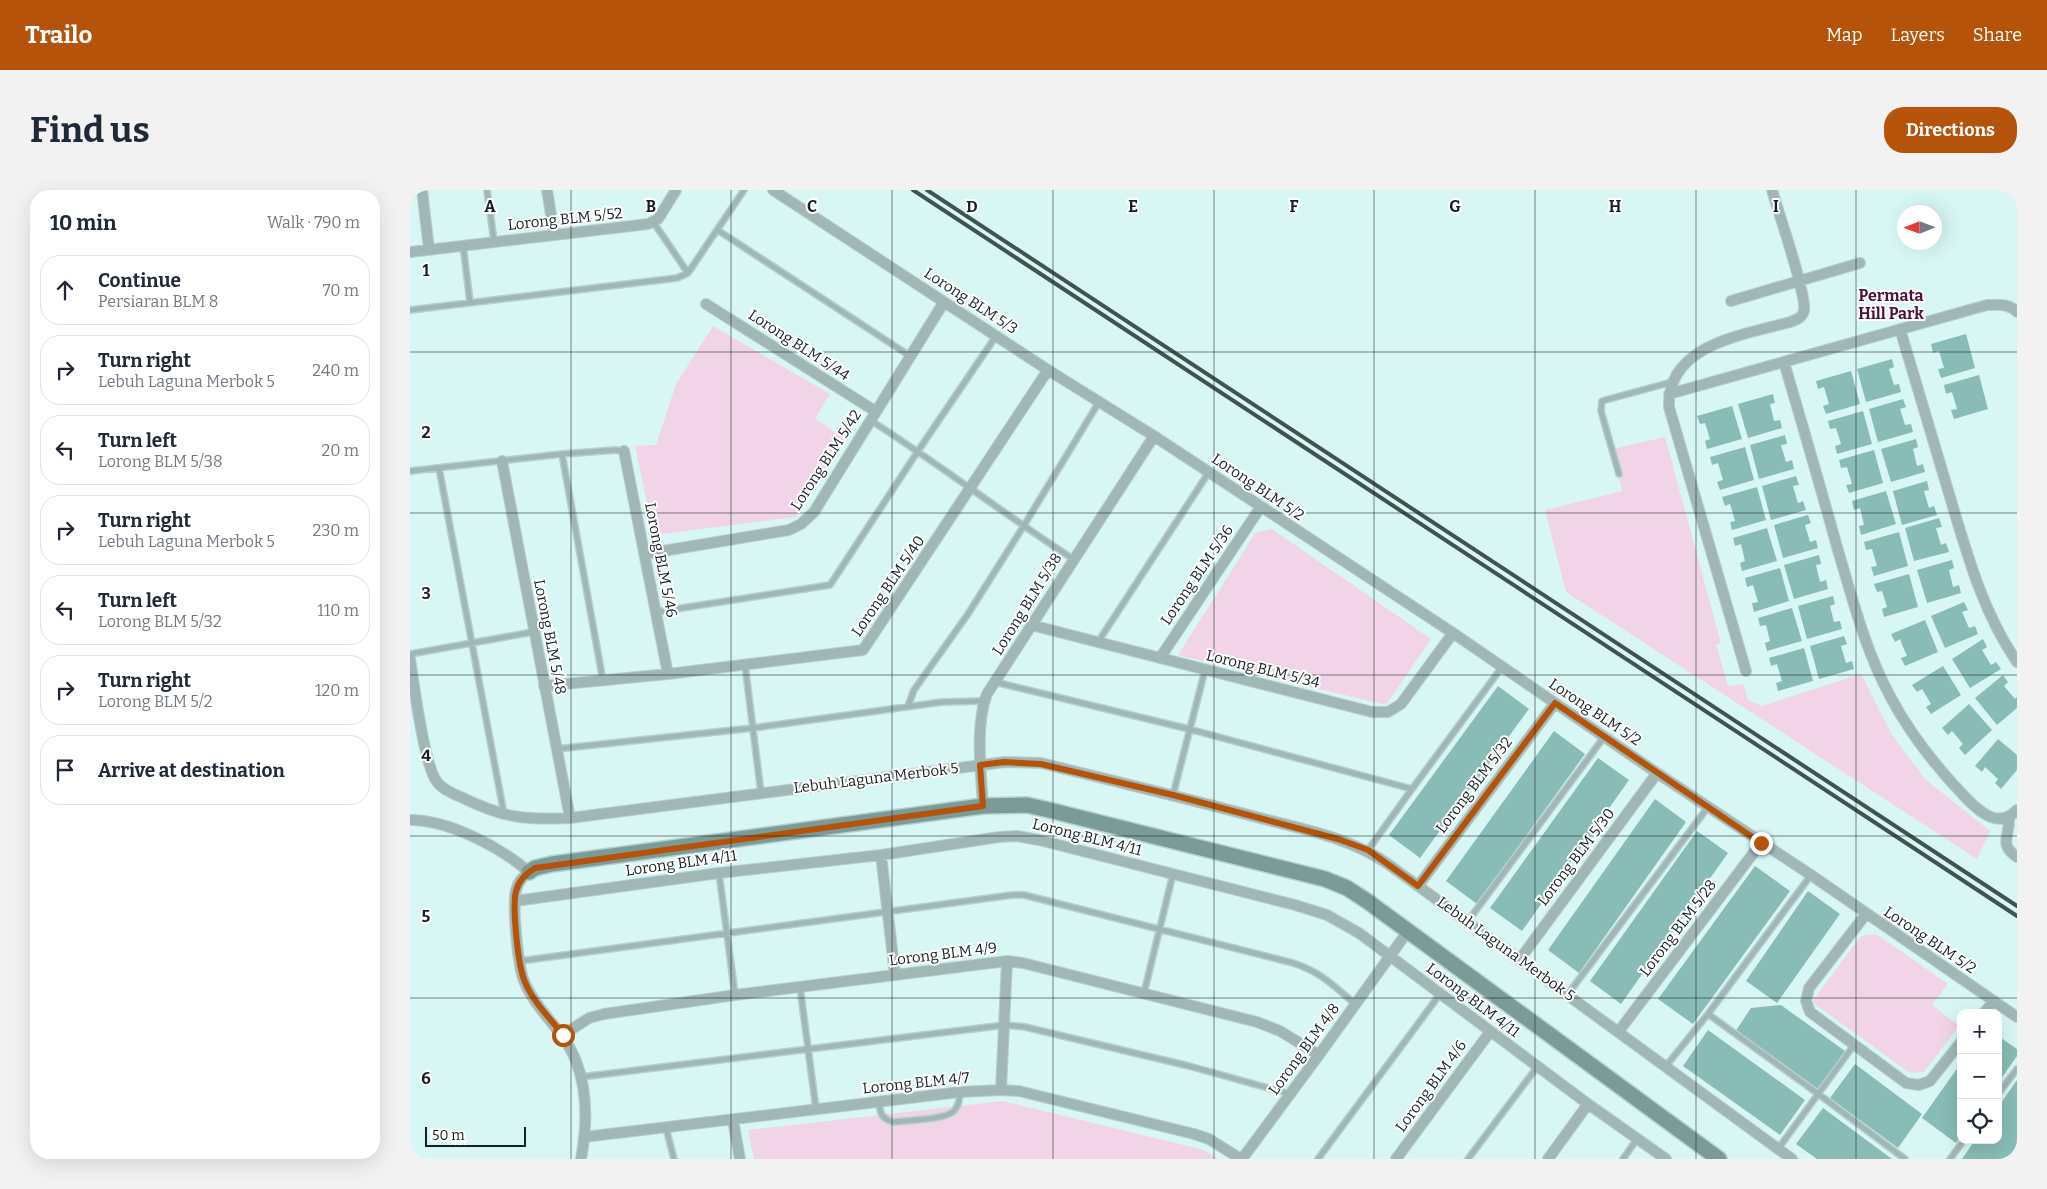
<!DOCTYPE html>
<meta charset="utf-8">
<style>
body{margin:0;font-family:Bitter,serif;background:#f2f2f3;color:#1f2937}
.controls{position:absolute;right:15px;bottom:15px;display:grid;overflow:hidden;border-radius:10px;box-shadow:0 5px 20px #0002}
.controls button{width:45px;height:45px;display:grid;place-items:center;padding:0;border:0;border-bottom:1px solid #e0e1e3;background:#fff;color:#1f2937;font:25px sans-serif}
.compass{position:absolute;left:1487px;top:15px;width:45px;height:45px;border-radius:50%;background:#fff;box-shadow:0 5px 20px #0002;rotate:269deg}
.scale{position:absolute;left:15px;bottom:12px;width:101px;box-sizing:border-box;padding-left:5px;border:2px solid #152120;border-top:0;font-size:14px;line-height:18px;white-space:nowrap;color:#152120;-webkit-text-stroke:4px #fff;paint-order:stroke}
.stop{position:absolute;width:15px;height:15px;margin:-11px;border:4px solid #b45309;border-radius:50%;background:#fff}
.stop.end{background:#b45309;border-color:#fff;box-shadow:0 1px 5px #0008}
.list{margin:0;padding:0;list-style:none}
h2{display:flex;justify-content:space-between;align-items:center;height:65px;margin:0;padding:0 20px;font-size:21px}
h2 small{font-size:16px;font-weight:400;color:#747a83}
.list li{display:grid;grid-template-columns:32px 1fr auto;gap:15px;align-items:center;box-sizing:border-box;height:70px;margin:0 10px 10px;padding:0 10px;border:1px solid #e0e1e3;border-radius:20px}
.list b{display:block;font-size:19px;white-space:nowrap}
.list p{margin:0;font-size:16px;white-space:nowrap;color:#747a83}
.list em{font-size:16px;font-style:normal;color:#747a83}
.icon{flex:none;width:28px;height:28px;fill:none;stroke:currentColor;stroke-width:2;stroke-linecap:round;stroke-linejoin:round}
.map{position:relative;flex:none;width:1607px;height:969px;overflow:hidden;border-radius:20px}
header{display:flex;align-items:center;gap:30px;box-sizing:border-box;height:70px;padding:0 25px;background:#b45309;color:#fff}
header strong{font-size:24px}
nav{display:flex;gap:28px;margin-inline-start:auto;font-size:18px}
.intro{display:flex;align-items:center;justify-content:space-between;box-sizing:border-box;height:120px;padding:0 30px}
h1{margin:0;font-size:35px}
.button{padding:12px 22px;border-radius:20px;background:#b45309;color:#fff;font-size:18px;font-weight:700}
main{display:flex;gap:30px;padding:0 30px}
aside{flex:1;background:#fff;border-radius:20px;box-shadow:0 5px 20px #0002}
.map>svg:first-child{display:block}
</style>
<header>
<strong>Trailo</strong>
<nav><a>Map</a><a>Layers</a><a>Share</a></nav>
</header>
<div class="intro"><h1>Find us</h1><a class="button">Directions</a></div>
<main>
<aside>
<h2>10 min<small>Walk · 790 m</small></h2>
<ul class="list">
<li><svg class="icon" aria-label="ahead" viewBox="0 0 24 24"><path d="M12 20V5M6 11l6-6 6 6"/></svg><div><b>Continue</b><p>Persiaran BLM 8</p></div><em>70 m</em></li>
<li><svg class="icon" aria-label="right" viewBox="0 0 24 24"><path d="M7 20v-9h11M14 6l5 5-5 5"/></svg><div><b>Turn right</b><p>Lebuh Laguna Merbok 5</p></div><em>240 m</em></li>
<li><svg class="icon" aria-label="left" viewBox="0 0 24 24"><path d="M17 20v-9H6M10 6l-5 5 5 5"/></svg><div><b>Turn left</b><p>Lorong BLM 5/38</p></div><em>20 m</em></li>
<li><svg class="icon" aria-label="right" viewBox="0 0 24 24"><path d="M7 20v-9h11M14 6l5 5-5 5"/></svg><div><b>Turn right</b><p>Lebuh Laguna Merbok 5</p></div><em>230 m</em></li>
<li><svg class="icon" aria-label="left" viewBox="0 0 24 24"><path d="M17 20v-9H6M10 6l-5 5 5 5"/></svg><div><b>Turn left</b><p>Lorong BLM 5/32</p></div><em>110 m</em></li>
<li><svg class="icon" aria-label="right" viewBox="0 0 24 24"><path d="M7 20v-9h11M14 6l5 5-5 5"/></svg><div><b>Turn right</b><p>Lorong BLM 5/2</p></div><em>120 m</em></li>
<li><svg class="icon" aria-label="arrive" viewBox="0 0 24 24"><path d="M6 21V4h12l-3 4 3 4H6"/></svg><div><b>Arrive at destination</b></div></li>
</ul>
</aside>
<div class="map">
<svg width="1607" height="969" viewBox="0 0 1607 969">
<rect width="100%" height="100%" fill="#d8f7f4"/>
<path fill="#f1d4e7" d="M303,136L420,204L405,229L436,249L386,327L244,345L225,256L246,255L266,194Z
M1255,247L1311,453L1306,454L1318,496L1334,494L1338,510L1352,516L1451,484L1482,545L1515,589L1580,641L1567,669L1156,402L1135,320L1212,301L1202,259Z
M862,339L1021,449L976,515L768,465L846,342Z
M1466,744L1538,794L1522,815L1549,836L1514,882L1500,883L1402,812L1451,746Z
M593,911L794,960L808,969H344L338,940Z"/>
<path fill="#89bcb7" d="M1556,144L1565,178L1531,188L1528,179L1534,178L1529,161L1523,163L1521,154Z
M1482,169L1484,177L1479,179L1484,195L1489,194L1491,202L1456,212L1447,179Z
M1441,181L1450,214L1416,224L1413,216L1419,214L1414,197L1408,199L1406,191Z
M1569,185L1578,219L1544,229L1541,220L1547,219L1542,202L1536,204L1534,195Z
M1363,204L1365,213L1360,214L1364,231L1370,230L1372,238L1338,248L1328,214Z
M1493,209L1496,217L1490,219L1495,235L1501,234L1503,242L1468,252L1459,219Z
M1322,216L1332,249L1297,259L1295,251L1300,249L1295,233L1290,234L1287,226Z
M1453,221L1462,254L1427,264L1425,256L1431,254L1426,238L1420,239L1418,231Z
M1375,245L1377,254L1371,255L1376,272L1382,270L1384,279L1349,289L1340,255Z
M1506,249L1508,257L1503,259L1507,276L1513,274L1515,282L1481,292L1471,259Z
M1335,257L1344,290L1310,300L1307,292L1313,290L1308,273L1302,275L1300,267Z
M1464,260L1473,293L1439,303L1436,295L1442,294L1437,277L1431,278L1429,270Z
M1386,286L1389,295L1383,296L1388,313L1393,311L1396,320L1361,330L1352,296Z
M1517,291L1519,300L1514,301L1519,318L1524,316L1527,325L1492,335L1483,301Z
M1347,297L1356,330L1322,340L1320,332L1325,331L1320,314L1315,316L1312,307Z
M1476,301L1486,334L1451,345L1449,336L1454,335L1450,318L1444,320L1442,311Z
M1398,325L1401,333L1395,335L1400,352L1406,350L1408,358L1373,368L1364,335Z
M1529,328L1532,337L1526,338L1531,355L1536,353L1539,362L1504,371L1495,338Z
M1357,338L1367,371L1332,381L1330,373L1335,371L1331,354L1325,356L1323,348Z
M1489,342L1498,376L1464,386L1461,377L1467,376L1462,359L1456,360L1454,352Z
M1409,365L1411,374L1406,375L1410,392L1416,390L1418,399L1384,409L1374,375Z
M1542,370L1544,378L1539,380L1543,397L1549,395L1551,403L1517,413L1507,380Z
M1370,378L1379,411L1344,422L1342,413L1348,412L1343,395L1337,397L1335,388Z
M1499,384L1508,417L1474,427L1472,419L1477,417L1472,401L1467,402L1464,394Z
M1423,406L1425,414L1420,416L1424,432L1430,431L1432,439L1397,449L1388,416Z
M1554,412L1558,420L1552,422L1559,438L1565,436L1568,444L1535,458L1521,426Z
M1382,418L1392,451L1357,461L1355,453L1360,451L1356,435L1350,436L1348,428Z
M1515,430L1528,462L1495,476L1491,468L1497,466L1493,457L1490,449L1485,452L1481,444Z
M1434,446L1437,454L1431,456L1436,473L1442,471L1444,479L1409,489L1400,456Z
M1573,449L1577,457L1572,460L1581,475L1586,472L1591,479L1560,498L1542,469Z
M1394,458L1403,491L1368,501L1366,493L1372,491L1367,474L1361,476L1359,468Z
M1533,476L1551,505L1521,524L1516,517L1521,514L1512,499L1507,502L1502,495Z
M1593,485L1598,492L1594,496L1605,509L1607,507V518L1587,535L1565,508Z
M1088,496L1119,519L1010,668L979,645Z
M1559,514L1582,540L1555,565L1549,558L1553,554L1548,548L1542,541L1538,545L1532,538Z
M1144,541L1175,564L1067,714L1036,691Z
M1588,549L1607,565V580L1591,599L1585,593L1588,589L1575,577L1572,582L1565,576Z
M1188,568L1219,590L1112,741L1080,718Z
M1245,609L1276,632L1169,783L1138,760Z
M1287,641L1318,663L1211,814L1180,791Z
M1345,676L1380,701L1283,834L1248,809Z
M1398,701L1430,724L1367,813L1336,791Z
M1371,815L1435,861L1408,901L1325,842L1341,818Z
M1298,840L1395,910L1370,945L1273,876Z
M1588,846L1607,859V866L1588,893Z
M1551,873V946L1546,953L1512,928Z
M1445,874L1512,924L1488,958L1420,908Z
M1607,890V969H1552L1565,950H1588V917Z
M1413,918L1482,969H1407L1386,954Z"/>
<g fill="none" stroke-linecap="round" stroke-linejoin="round">
<g stroke="#b5d0ce" stroke-width="8">
<path id="lane" d="M77,0L84,51
M244,33L278,83
M309,41L500,166
M53,55L60,112
M0,120L267,88L278,83L334,0
M460,230C529,274 594,324 663,369
M152,264L193,491
M29,278L94,624
M0,281L152,264L206,260L214,261
M1209,284L1191,221L1192,211L1262,192
M246,422L420,395L508,261L586,146
M688,452L799,282
M0,464L123,442
M335,475L351,603
M585,492L779,539L1002,599L1092,477
M498,516L504,500L558,424L613,337L689,212
M146,559L343,538L532,512L574,511
M763,605L795,480
M958,660L1002,599
M309,683L325,805
M1401,685L1298,824L1407,903L1495,969
M1058,731L1194,547
M110,771L602,705H614L883,773C911,782 924,796 945,814
M390,797L406,919
M734,803L763,684
M1158,804L1298,617
M1256,876L1298,824
M171,887L595,835L615,837L779,876L880,904
M1588,904L1607,879
M469,912C470,923 471,928 483,932C497,930 535,930 544,921C549,915 550,909 550,902
M256,938L264,969
M1368,959L1444,855
M908,969L1030,804
M1058,969L1127,877
M1213,969L1227,949
M1540,969L1554,950"/>
</g>
<g stroke="#b5d0ce" stroke-width="12">
<path id="street" d="M12,0L19,59
M137,0L144,44
M363,0L638,180L744,246L1043,443L1247,583L1401,685L1607,827
M0,62L238,34L248,29L266,0
M1321,111L1450,73
M296,114L465,221
M1490,139C1507,195 1523,251 1540,307C1557,364 1573,423 1607,472
M1374,172C1392,234 1410,295 1427,357C1442,407 1455,460 1480,506C1500,544 1527,578 1557,609C1571,623 1589,639 1607,620
M1259,204L1577,115C1588,115 1599,113 1607,122
M214,261L258,484
M92,271L160,628
M235,364L379,340L391,334L404,322L534,112
M621,435L962,522H978L991,514L1043,443
M750,468L850,318
M0,469C4,494 14,576 27,592C33,600 44,604 53,608C94,628 114,630 160,628L595,572L631,573C703,591 775,608 846,627C892,639 939,647 978,674L1382,969
M1336,481L1259,217C1257,154 1334,145 1380,132C1386,130 1392,128 1394,121C1397,105 1368,21 1362,0
M134,496L258,484L453,460L638,180
M573,616C571,584 565,534 577,504L744,246
M1599,628C1600,646 1588,654 1607,667
M0,630C39,630 90,657 119,682C113,686 108,693 106,700C102,716 108,776 114,791C126,821 154,840 166,871C178,902 177,937 171,969
M471,665L485,785
M1008,696L1145,513
M105,711L309,683L471,665L589,647L607,646L629,650L885,715L917,725L949,743L1178,914L1256,969
M1456,724L1399,798L1396,811L1400,822L1496,893L1509,895L1520,891L1551,852
M1110,769L1247,583
M1574,823L1584,811
M1209,841L1351,653
M153,845L179,828L194,824L325,805L597,771L613,773L847,832L870,841L909,865
M591,900L597,771
M323,930L330,969
M174,947L550,902L591,900L609,901L784,944L799,949L831,969
M832,969L909,865L998,741
M986,969L1080,842
M1138,969L1178,914"/>
</g>
<g stroke="#b5d0ce" stroke-width="18">
<path id="secondary" d="M119,682L125,678L142,674L573,616L617,615L639,620L915,689L937,698L957,711L1309,969"/>
</g>
<use href="#lane" stroke="#a1b7b5" stroke-width="5"/>
<use href="#street" stroke="#a1b7b5" stroke-width="10"/>
<use href="#secondary" stroke="#7a9b98" stroke-width="15"/>
<path stroke="#425250" stroke-width="4" d="M503,0L1607,726
M517,0L1607,716"/>
</g>
<g fill="none" stroke-linecap="round" stroke-linejoin="round">
<path stroke="#b45309" stroke-width="6" d="M153,845C140,828 123,812 115,792C108,777 102,717 106,701C109,690 116,684 125,678L573,616L570,575L594,572L631,574L763,605L928,649L958,660L1008,696L1145,513L1351,653"/>
</g>
<path fill="none" stroke="#152120" stroke-width="1" stroke-opacity="0.55" d="M161,0V969M321,0V969M482,0V969M643,0V969M804,0V969M964,0V969M1125,0V969M1286,0V969M1446,0V969M0,162H1607M0,323H1607M0,485H1607M0,646H1607M0,808H1607"/>
<g text-anchor="middle" stroke-width="4" stroke-linejoin="round" paint-order="stroke">
<g font-size="15" fill="#152120" stroke="#fff">
<text transform="translate(155 29) rotate(-6)" y="5">Lorong BLM 5/52</text>
<text transform="translate(561 111) rotate(33)" y="5">Lorong BLM 5/3</text>
<text transform="translate(389 155) rotate(33)" y="5">Lorong BLM 5/44</text>
<text transform="translate(416 270) rotate(-57)" y="5">Lorong BLM 5/42</text>
<text transform="translate(848 297) rotate(34)" y="5">Lorong BLM 5/2</text>
<text transform="translate(251 370) rotate(79)" y="5">Lorong BLM 5/46</text>
<text transform="translate(787 385) rotate(-56)" y="5">Lorong BLM 5/36</text>
<text transform="translate(478 396) rotate(-56)" y="5">Lorong BLM 5/40</text>
<text transform="translate(617 414) rotate(-58)" y="5">Lorong BLM 5/38</text>
<text transform="translate(140 447) rotate(79)" y="5">Lorong BLM 5/48</text>
<text transform="translate(853 479) rotate(14)" y="5">Lorong BLM 5/34</text>
<text transform="translate(1185 522) rotate(34)" y="5">Lorong BLM 5/2</text>
<text transform="translate(466 588) rotate(-7)" y="5">Lebuh Laguna Merbok 5</text>
<text transform="translate(1064 595) rotate(-53)" y="5">Lorong BLM 5/32</text>
<text transform="translate(677 647) rotate(14)" y="5">Lorong BLM 4/11</text>
<text transform="translate(1166 667) rotate(-53)" y="5">Lorong BLM 5/30</text>
<text transform="translate(271 673) rotate(-8)" y="5">Lorong BLM 4/11</text>
<text transform="translate(1268 738) rotate(-53)" y="5">Lorong BLM 5/28</text>
<text transform="translate(1520 750) rotate(34)" y="5">Lorong BLM 5/2</text>
<text transform="translate(1096 759) rotate(36)" y="5">Lebuh Laguna Merbok 5</text>
<text transform="translate(533 764) rotate(-7)" y="5">Lorong BLM 4/9</text>
<text transform="translate(1063 810) rotate(37)" y="5">Lorong BLM 4/11</text>
<text transform="translate(894 859) rotate(-54)" y="5">Lorong BLM 4/8</text>
<text transform="translate(506 893) rotate(-6)" y="5">Lorong BLM 4/7</text>
<text transform="translate(1021 896) rotate(-54)" y="5">Lorong BLM 4/6</text>
</g>
<g font-size="16" font-weight="bold" fill="#4a123d" stroke="#fff">
<text x="1481" y="111">Permata<tspan x="1481" dy="18">Hill Park</tspan></text>
</g>
</g>
<g font-size="16" text-anchor="middle" font-weight="bold" fill="#152120" stroke="#fff" stroke-width="4" stroke-linejoin="round" paint-order="stroke">
<text x="80" y="22">A</text>
<text x="241" y="22">B</text>
<text x="402" y="22">C</text>
<text x="562" y="22">D</text>
<text x="723" y="22">E</text>
<text x="884" y="22">F</text>
<text x="1045" y="22">G</text>
<text x="1205" y="22">H</text>
<text x="1366" y="22">I</text>
<text x="16" y="86">1</text>
<text x="16" y="248">2</text>
<text x="16" y="409">3</text>
<text x="16" y="571">4</text>
<text x="16" y="732">5</text>
<text x="16" y="894">6</text>
</g>
</svg>
<div class="controls">
<button>+</button>
<button>−</button>
<button><svg class="icon" aria-label="locate" viewBox="0 0 24 24"><circle cx="12" cy="12" r="6"/><path d="M12 2v4M12 18v4M2 12h4M18 12h4"/></svg></button>
</div>
<svg class="compass" viewBox="-18 -18 36 36"><path d="M0-13l5 13h-10z" fill="#e53935"/><path d="M0 13l5-13h-10z" fill="#747a83"/></svg>
<div class="scale">50 m</div>
<div class="stop" style="left:153px;top:845px"></div>
<div class="stop end" style="left:1351px;top:653px"></div>
</div>
</main>
